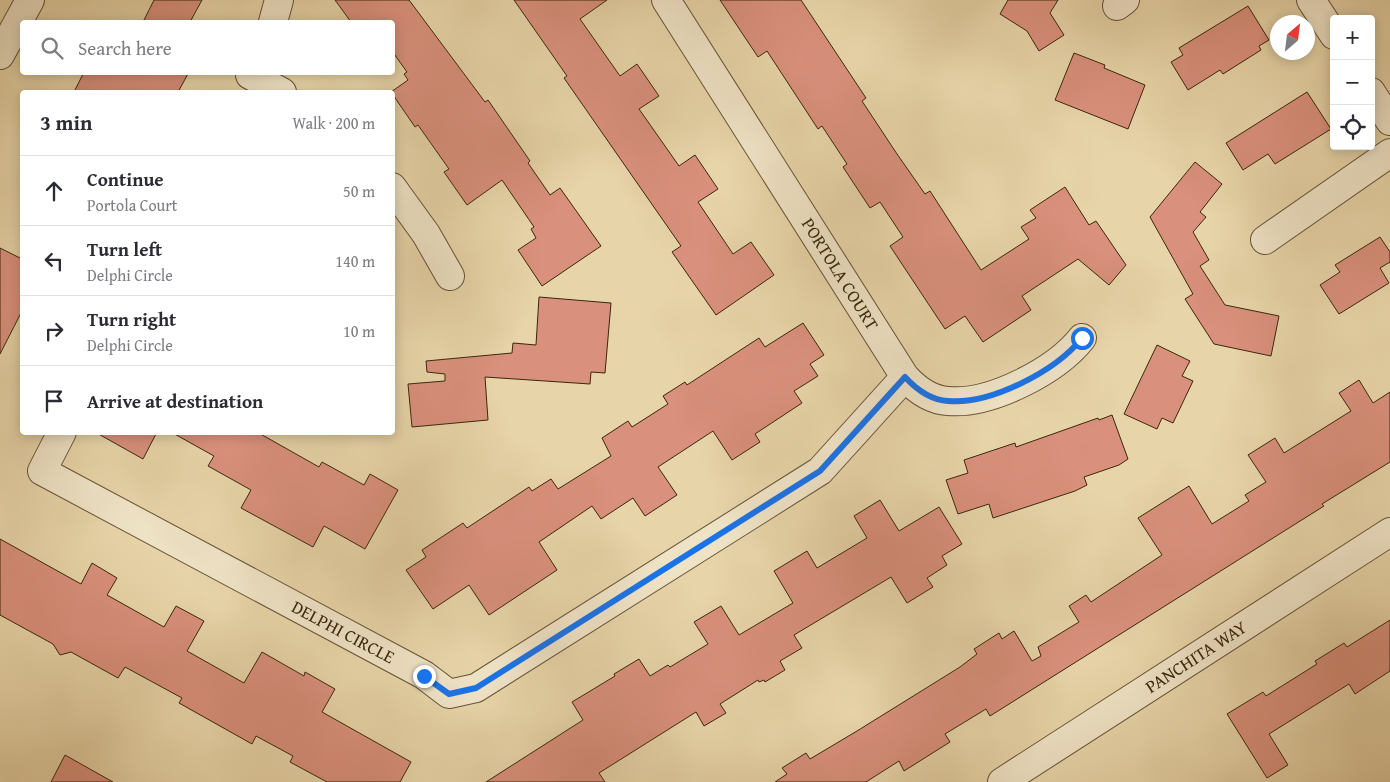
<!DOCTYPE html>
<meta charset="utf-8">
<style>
body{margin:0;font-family:"Gentium Book Plus",serif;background:#f7f7f7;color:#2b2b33}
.controls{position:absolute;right:15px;top:15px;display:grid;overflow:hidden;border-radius:5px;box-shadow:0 2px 12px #0003}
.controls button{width:45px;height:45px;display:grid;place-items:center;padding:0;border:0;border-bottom:1px solid #e1e1e2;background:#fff;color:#2b2b33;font:25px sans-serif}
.compass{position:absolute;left:1270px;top:15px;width:45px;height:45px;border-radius:50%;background:#fff;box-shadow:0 2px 12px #0003;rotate:28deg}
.stop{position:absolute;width:15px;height:15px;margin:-11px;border:4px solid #1a73e8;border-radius:50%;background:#fff}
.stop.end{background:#1a73e8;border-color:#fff;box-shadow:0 1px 5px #0008}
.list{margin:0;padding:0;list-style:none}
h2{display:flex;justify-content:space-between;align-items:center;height:65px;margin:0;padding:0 20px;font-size:21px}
h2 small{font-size:16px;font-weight:400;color:#7c7c81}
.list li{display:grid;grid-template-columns:32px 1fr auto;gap:15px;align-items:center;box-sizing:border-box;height:70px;padding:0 20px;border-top:1px solid #e1e1e2}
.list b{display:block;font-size:19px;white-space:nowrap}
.list p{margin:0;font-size:16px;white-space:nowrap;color:#7c7c81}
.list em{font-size:16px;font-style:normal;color:#7c7c81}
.icon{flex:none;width:28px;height:28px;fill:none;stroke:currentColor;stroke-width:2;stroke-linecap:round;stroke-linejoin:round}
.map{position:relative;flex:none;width:1390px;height:782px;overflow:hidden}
.search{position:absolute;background:#fff;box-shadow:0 2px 12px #0003;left:20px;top:20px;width:375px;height:55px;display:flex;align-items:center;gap:12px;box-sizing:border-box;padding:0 18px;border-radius:5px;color:#7c7c81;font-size:19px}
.panel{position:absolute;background:#fff;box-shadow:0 2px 12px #0003;left:20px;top:90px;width:375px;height:345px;border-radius:5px}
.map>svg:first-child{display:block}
</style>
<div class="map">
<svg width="1390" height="782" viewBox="0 0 1390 782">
<rect width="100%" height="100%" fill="#e7d4a8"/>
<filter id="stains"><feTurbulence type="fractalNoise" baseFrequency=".004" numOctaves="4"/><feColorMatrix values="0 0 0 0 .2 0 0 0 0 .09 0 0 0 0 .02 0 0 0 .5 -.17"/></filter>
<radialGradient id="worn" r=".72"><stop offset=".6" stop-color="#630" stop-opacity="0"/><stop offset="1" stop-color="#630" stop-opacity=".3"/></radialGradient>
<path fill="#d9907c" stroke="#3a270d" d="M154,0H202L190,22H143Z
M335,0H409L485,102L488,100L530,161L528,163L550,195L560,188L601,246L542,286L518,250L536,238L531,229L534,227L502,180L467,205L444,172L449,169L418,125L415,127L391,92L408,80L404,74L407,72L392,51V22H351Z
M514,0H607L580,19L620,76L637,64L659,96L639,109L679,166L695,155L718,189L698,202L733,254L751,242L774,275L716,315L672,252L681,246L564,78L567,76Z
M720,0H801L866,98L862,101L897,154L925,194L930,191L981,270L1029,239L1021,227L1036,218L1030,210L1065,187L1089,225L1096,221L1126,265L1109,285L1078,259L1022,296L1031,310L983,342L965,316L945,329L890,246L903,237L880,202L870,208L843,167L847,164L822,126L818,129L767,51L758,57Z
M1008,0H1058L1050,13L1064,35L1039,51L1027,31L1000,14Z
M1248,6L1269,40L1259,46L1261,50L1223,74L1220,70L1188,90L1171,62L1183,55L1179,48Z
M1074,53L1105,65L1104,68L1145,85L1128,129L1055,100Z
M84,72H189L178,92H74Z
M1307,92L1331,129L1275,164L1268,154L1243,170L1226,143Z
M1195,162L1222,184L1200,212L1206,217L1193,232L1209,260L1200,266L1225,305L1279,316L1271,356L1214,344L1185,299L1193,294L1150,217Z
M1380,237L1390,252V262L1380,268L1389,283L1339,314L1320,285L1340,272L1335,265Z
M0,248L22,259V311L0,354Z
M539,297L611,303L605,373L591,372L590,384L485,377L488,420L412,427L408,384L445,381V374L427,372L426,361L512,353L513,343L536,345Z
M803,323L824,355L810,364L818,376L794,391L802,403L755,434L760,442L732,460L713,431L658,467L677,495L645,516L633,498L601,519L592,506L539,542L557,570L489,615L469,585L433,609L406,570L426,557L422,550L463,523L467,528L529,487L532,491L551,479L558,489L611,456L602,438L628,421L632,427L668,404L663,396L685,382L687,385L759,338L765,347Z
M1157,345L1190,361L1182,376L1193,381L1173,423L1162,418L1157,429L1124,414Z
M1359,380L1373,403L1390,392V462L1322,504L1324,506L990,716L986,709L945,734L950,742L904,771L899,761L866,782H775L787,774L782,768L806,753L810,759L857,731L960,667L977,654L974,649L999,633L1002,639L1014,631L1032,661L1041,656L1038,647L1079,622L1069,606L1086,595L1091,602L1162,555L1138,518L1189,486L1212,524L1249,501L1245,495L1266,482L1248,455L1275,438L1284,453L1351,411L1339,393Z
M1112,415L1128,459L1119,465L1084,477L1087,485L1075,491L993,518L989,504L958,514L946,480L968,473L964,460L1015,443L1016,447L1098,418L1099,420Z
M95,432H157L143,459Z
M171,432H257L319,467L322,462L364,485L370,474L398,490L365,549L324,526L313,547L241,508L251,490L208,466L214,456Z
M880,500L899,531L939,507L962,544L942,556L947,565L927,578L933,587L907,603L891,577L794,635L802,648L780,661L785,670L765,682L764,680L759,682L758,680L720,704L726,713L704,726L696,712L599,773L605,782H486L583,720L572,702L615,676L614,674L639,659L650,676L668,665L670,667L708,644L694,622L721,606L739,635L793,603L774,571L807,551L817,568L867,538L854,516Z
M0,539L81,584L92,563L117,578L107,595L164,627L176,606L204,621L187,651L244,683L262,652L304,676L305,672L335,689L322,712L411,762L400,782H327L290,762L293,756L256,736L252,744L179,703L182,698L125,667L118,678L71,652L60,655L53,644L0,615Z
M1390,620V671L1355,694L1349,684L1269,734L1288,765L1267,778L1227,714L1263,692L1266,696L1317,664L1315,661L1344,643L1347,647Z
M65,755L113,782H51Z"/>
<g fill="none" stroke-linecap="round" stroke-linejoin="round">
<g stroke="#655234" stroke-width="30">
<path id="minor" d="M666,0L905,377C916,389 931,400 948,401C990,405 1056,371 1082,338
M1311,0L1334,35
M1117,6L1125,0
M273,22L279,0
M0,55L30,0
M250,75L282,92
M1371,92L1390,121
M392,187L426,234L450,276
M1265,240L1390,153
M62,432L42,471L424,675L449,694L476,688L820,471L905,377
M1002,782L1390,532"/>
</g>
<use href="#minor" stroke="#efe3c6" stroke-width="28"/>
</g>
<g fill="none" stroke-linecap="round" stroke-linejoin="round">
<path stroke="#1a73e8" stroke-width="6" d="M424,676L449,694L476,688L820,471L905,377C916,389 931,400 948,401C990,405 1056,371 1082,338"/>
</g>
<g text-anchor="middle" stroke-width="4.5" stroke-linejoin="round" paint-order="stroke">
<g font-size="18" fill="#3a270d" stroke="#efe3c6">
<text transform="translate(840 274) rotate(58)" y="6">PORTOLA COURT</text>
<text transform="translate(343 632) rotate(28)" y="6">DELPHI CIRCLE</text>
<text transform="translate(1196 657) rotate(-33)" y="6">PANCHITA WAY</text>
</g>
</g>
<rect width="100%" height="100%" filter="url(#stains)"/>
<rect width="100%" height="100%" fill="url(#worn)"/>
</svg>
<div class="controls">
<button>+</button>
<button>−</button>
<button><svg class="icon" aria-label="locate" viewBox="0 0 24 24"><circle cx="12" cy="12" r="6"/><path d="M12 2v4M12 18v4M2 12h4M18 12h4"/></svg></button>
</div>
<svg class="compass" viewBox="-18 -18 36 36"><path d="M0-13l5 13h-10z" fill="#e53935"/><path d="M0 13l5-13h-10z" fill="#7c7c81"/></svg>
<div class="stop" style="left:1082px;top:338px"></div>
<div class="stop end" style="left:424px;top:676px"></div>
<div class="search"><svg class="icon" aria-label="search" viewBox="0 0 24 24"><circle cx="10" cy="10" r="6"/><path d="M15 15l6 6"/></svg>Search here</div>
<section class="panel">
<h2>3 min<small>Walk · 200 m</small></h2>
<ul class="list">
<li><svg class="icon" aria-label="ahead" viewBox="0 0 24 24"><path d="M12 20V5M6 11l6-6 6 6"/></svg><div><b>Continue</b><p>Portola Court</p></div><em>50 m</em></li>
<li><svg class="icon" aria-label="left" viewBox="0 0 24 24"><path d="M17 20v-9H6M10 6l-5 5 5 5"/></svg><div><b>Turn left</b><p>Delphi Circle</p></div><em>140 m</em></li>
<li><svg class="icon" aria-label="right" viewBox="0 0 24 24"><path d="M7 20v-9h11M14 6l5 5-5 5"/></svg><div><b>Turn right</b><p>Delphi Circle</p></div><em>10 m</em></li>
<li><svg class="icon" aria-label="arrive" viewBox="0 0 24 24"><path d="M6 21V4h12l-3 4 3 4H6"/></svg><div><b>Arrive at destination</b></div></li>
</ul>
</section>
</div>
